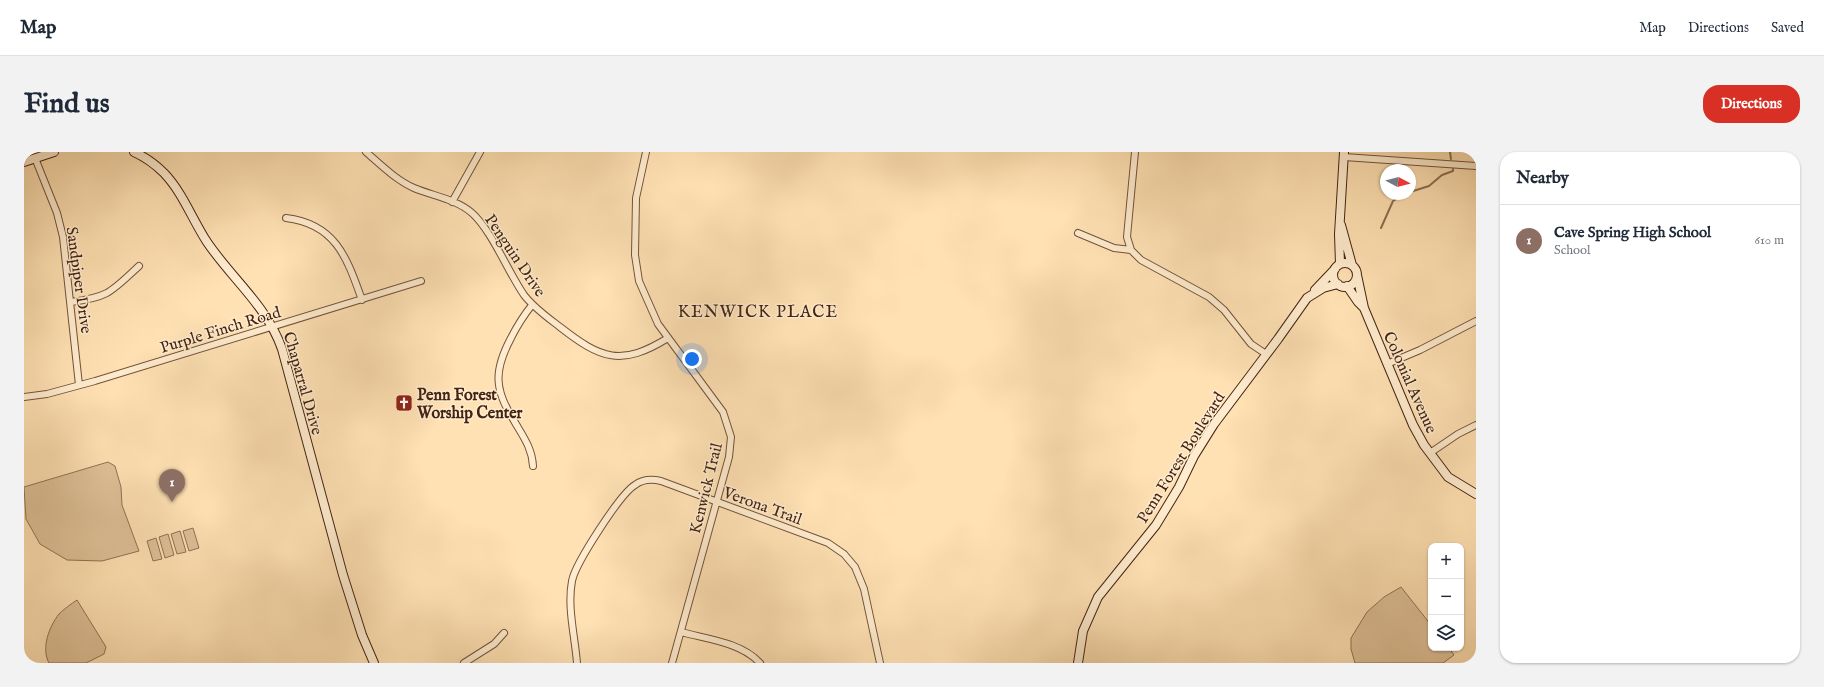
<!DOCTYPE html>
<meta charset="utf-8">
<style>
body{margin:0;font-family:"IM FELL English",serif;background:#f2f2f3;color:#1f2937}
.controls{position:absolute;right:12px;bottom:12px;display:grid;overflow:hidden;border-radius:8px;box-shadow:0 1px 3px #0004}
.controls button{width:36px;height:36px;display:grid;place-items:center;padding:0;border:0;border-bottom:1px solid #e0e1e3;background:#fff;color:#1f2937;font:20px sans-serif}
.compass{position:absolute;left:1356px;top:12px;width:36px;height:36px;border-radius:50%;background:#fff;box-shadow:0 1px 3px #0004;rotate:97deg}
.you{position:absolute;left:668px;top:207px;width:14px;height:14px;margin:-10px;border:3px solid #fff;border-radius:50%;background:#1a73e8;box-shadow:0 0 0 6px #1a73e833}
.badge{display:grid;place-items:center;width:26px;height:26px;border-radius:50%;background:#d93025;color:#fff;font-size:13px;font-weight:700}
.pin{position:absolute;translate:-50% -33px;filter:drop-shadow(0 1px 2px #0008)}
.pin::after{content:'';position:absolute;top:21px;width:14px;height:12px;background:inherit;clip-path:polygon(0 0,100% 0,50% 100%)}
.list{margin:0;padding:0;list-style:none}
h2{display:flex;justify-content:space-between;align-items:center;height:52px;margin:0;padding:0 16px;font-size:17px}
h2 small{font-size:13px;font-weight:400;color:#747a83}
.list li{display:grid;grid-template-columns:26px 1fr auto;gap:12px;align-items:center;box-sizing:border-box;height:72px;padding:0 16px;border-top:1px solid #e0e1e3}
.list b{display:block;font-size:15px;white-space:nowrap}
.list p{margin:0;font-size:13px;white-space:nowrap;color:#747a83}
.list em{font-size:13px;font-style:normal;color:#747a83}
.icon{flex:none;width:22px;height:22px;fill:none;stroke:currentColor;stroke-width:2;stroke-linecap:round;stroke-linejoin:round}
.map{position:relative;flex:none;width:1452px;height:511px;overflow:hidden;border-radius:16px}
header{display:flex;align-items:center;gap:24px;box-sizing:border-box;height:56px;padding:0 20px;background:#fff;border-bottom:1px solid #e0e1e3}
header strong{font-size:19px}
nav{display:flex;gap:22px;margin-inline-start:auto;font-size:14px}
.intro{display:flex;align-items:center;justify-content:space-between;box-sizing:border-box;height:96px;padding:0 24px}
h1{margin:0;font-size:28px}
.button{padding:10px 18px;border-radius:16px;background:#d93025;color:#fff;font-size:14px;font-weight:700}
main{display:flex;gap:24px;padding:0 24px}
aside{flex:1;background:#fff;border-radius:16px;box-shadow:0 1px 3px #0004}
.map>svg:first-child{display:block}
</style>
<header>
<strong>Map</strong>
<nav><a>Map</a><a>Directions</a><a>Saved</a></nav>
</header>
<div class="intro"><h1>Find us</h1><a class="button">Directions</a></div>
<main>
<div class="map">
<svg width="1452" height="511" viewBox="0 0 1452 511">
<rect width="100%" height="100%" fill="#ffe1b3"/>
<filter id="stains"><feTurbulence type="fractalNoise" baseFrequency=".005" numOctaves="4"/><feColorMatrix values="0 0 0 0 .2 0 0 0 0 .09 0 0 0 0 .02 0 0 0 .5 -.17"/></filter>
<radialGradient id="worn" r=".72"><stop offset=".6" stop-color="#630" stop-opacity="0"/><stop offset="1" stop-color="#630" stop-opacity=".3"/></radialGradient>
<path fill="#dfc198" stroke="#917256" d="M84,310L91,314L97,335L98,353L115,399L78,409L43,408L16,392L2,367L0,335Z
M169,376L175,396L165,399L159,379Z
M156,379L162,400L153,402L147,382Z
M144,382L150,403L141,406L135,385Z
M132,386L138,407L129,409L123,389Z
M1377,435L1407,473V496H1425L1430,503L1419,511H1331L1327,497V486L1343,460L1360,445Z
M53,448L82,495L80,502L62,511H25C17,496 25,475 35,462C40,457 47,452 53,448Z"/>
<g fill="none" stroke-linecap="round" stroke-linejoin="round">
<path stroke="#8d6f53" stroke-width="2" d="M1426,0L1427,7
M1386,40L1405,34L1418,23L1429,19V17
M1357,76L1369,49L1381,42"/>
<g stroke="#72533c" stroke-width="8">
<path id="street" d="M342,0C357,13 372,28 390,36C409,44 432,47 448,61C468,79 484,120 500,143C510,156 523,165 536,175C577,207 597,215 644,186
M622,0L612,46L611,103L615,129L634,172L699,260L707,285L705,305L648,511
M1320,5L1452,14
M11,6L33,61L39,85L55,233
M428,50L456,0
M262,66C312,72 323,106 338,148
M1054,81L1090,96L1107,98L1117,108L1185,145L1200,158L1227,192L1242,202
M1107,98L1103,85L1104,74L1111,0
M47,150C85,145 87,140 115,114
M508,153C500,163 493,174 487,186C470,218 470,237 489,267C498,283 508,295 509,314
M1363,212L1396,198L1452,169
M0,245L23,242L71,229L397,129
M1406,301L1434,282L1452,273
M657,480C682,487 717,490 736,511
M440,511L470,492L480,481
M553,511C551,485 543,455 548,429C551,412 596,342 611,333C619,327 628,327 637,329L804,391L820,402L831,415L840,437L856,511"/>
</g>
<g stroke="#432414" stroke-width="10">
<path id="secondary" d="M110,0C121,5 131,12 140,21C159,41 168,67 183,90C208,127 243,154 258,197L319,423L338,483L350,511
M0,10L30,0
M1317,73L1328,113
M1309 123a12 12 0 1 1 24 0a12 12 0 1 1-24 0Z
M1316,112L1315,82L1320,0
M1333,123L1340,156L1389,273L1400,293L1424,325L1452,342
M1323,134L1334,150L1340,156
M1291,138L1311,117
M1054,511L1059,479L1074,445L1132,373L1155,335L1170,304L1190,272L1254,187L1283,146L1299,136L1314,132"/>
</g>
<use href="#street" stroke="#ffecce" stroke-width="6"/>
<use href="#secondary" stroke="#ffecce" stroke-width="8"/>
</g>
<defs>
<g id="church-square" transform="scale(0.9)"><rect x="-9" y="-9" width="18" height="18" rx="4" fill="#8f2418" stroke="#ffecce"/><path d="M-1.2-6h2.4v3.5h3.3v2.4h-3.3V6h-2.4V-.1h-3.3v-2.4h3.3Z" fill="#fff"/></g>
</defs>
<g fill-rule="evenodd">
<use href="#church-square" x="380" y="251"/>
</g>
<g text-anchor="middle" stroke-width="3" stroke-linejoin="round" paint-order="stroke">
<g font-size="16" fill="#432414" stroke="#ffecce">
<text transform="translate(492 103) rotate(56)" y="6">Penguin Drive</text>
<text transform="translate(56 128) rotate(82)" y="6">Sandpiper Drive</text>
<text transform="translate(196 177) rotate(-17)" y="6">Purple Finch Road</text>
<text transform="translate(1387 230) rotate(66)" y="6">Colonial Avenue</text>
<text transform="translate(280 231) rotate(74)" y="6">Chaparral Drive</text>
<text transform="translate(1156 305) rotate(-58)" y="6">Penn Forest Boulevard</text>
<text transform="translate(681 336) rotate(-76)" y="6">Kenwick Trail</text>
<text transform="translate(739 353) rotate(20)" y="6">Verona Trail</text>
</g>
<g font-size="16" font-weight="bold" fill="#432414" stroke="#ffecce" text-anchor="start">
<text x="393" y="248">Penn Forest<tspan x="393" dy="18">Worship Center</tspan></text>
</g>
<g font-size="17" letter-spacing="1" fill="#432414" stroke="#ffecce">
<text x="734" y="165">KENWICK PLACE</text>
</g>
</g>
<rect width="100%" height="100%" filter="url(#stains)"/>
<rect width="100%" height="100%" fill="url(#worn)"/>
</svg>
<div class="controls">
<button>+</button>
<button>−</button>
<button><svg class="icon" aria-label="layers" viewBox="0 0 24 24"><path d="M12 4l9 5-9 5-9-5zM3 14l9 5 9-5"/></svg></button>
</div>
<svg class="compass" viewBox="-18 -18 36 36"><path d="M0-13l5 13h-10z" fill="#e53935"/><path d="M0 13l5-13h-10z" fill="#747a83"/></svg>
<div class="you"></div>
<div class="pin badge" style="left:148px;top:350px;background:#8d6e63">1</div>
</div>
<aside>
<h2>Nearby<small></small></h2>
<ul class="list">
<li><span class="badge" style="background:#8d6e63">1</span><div><b>Cave Spring High School</b><p>School</p></div><em>610 m</em></li>
</ul>
</aside>
</main>
